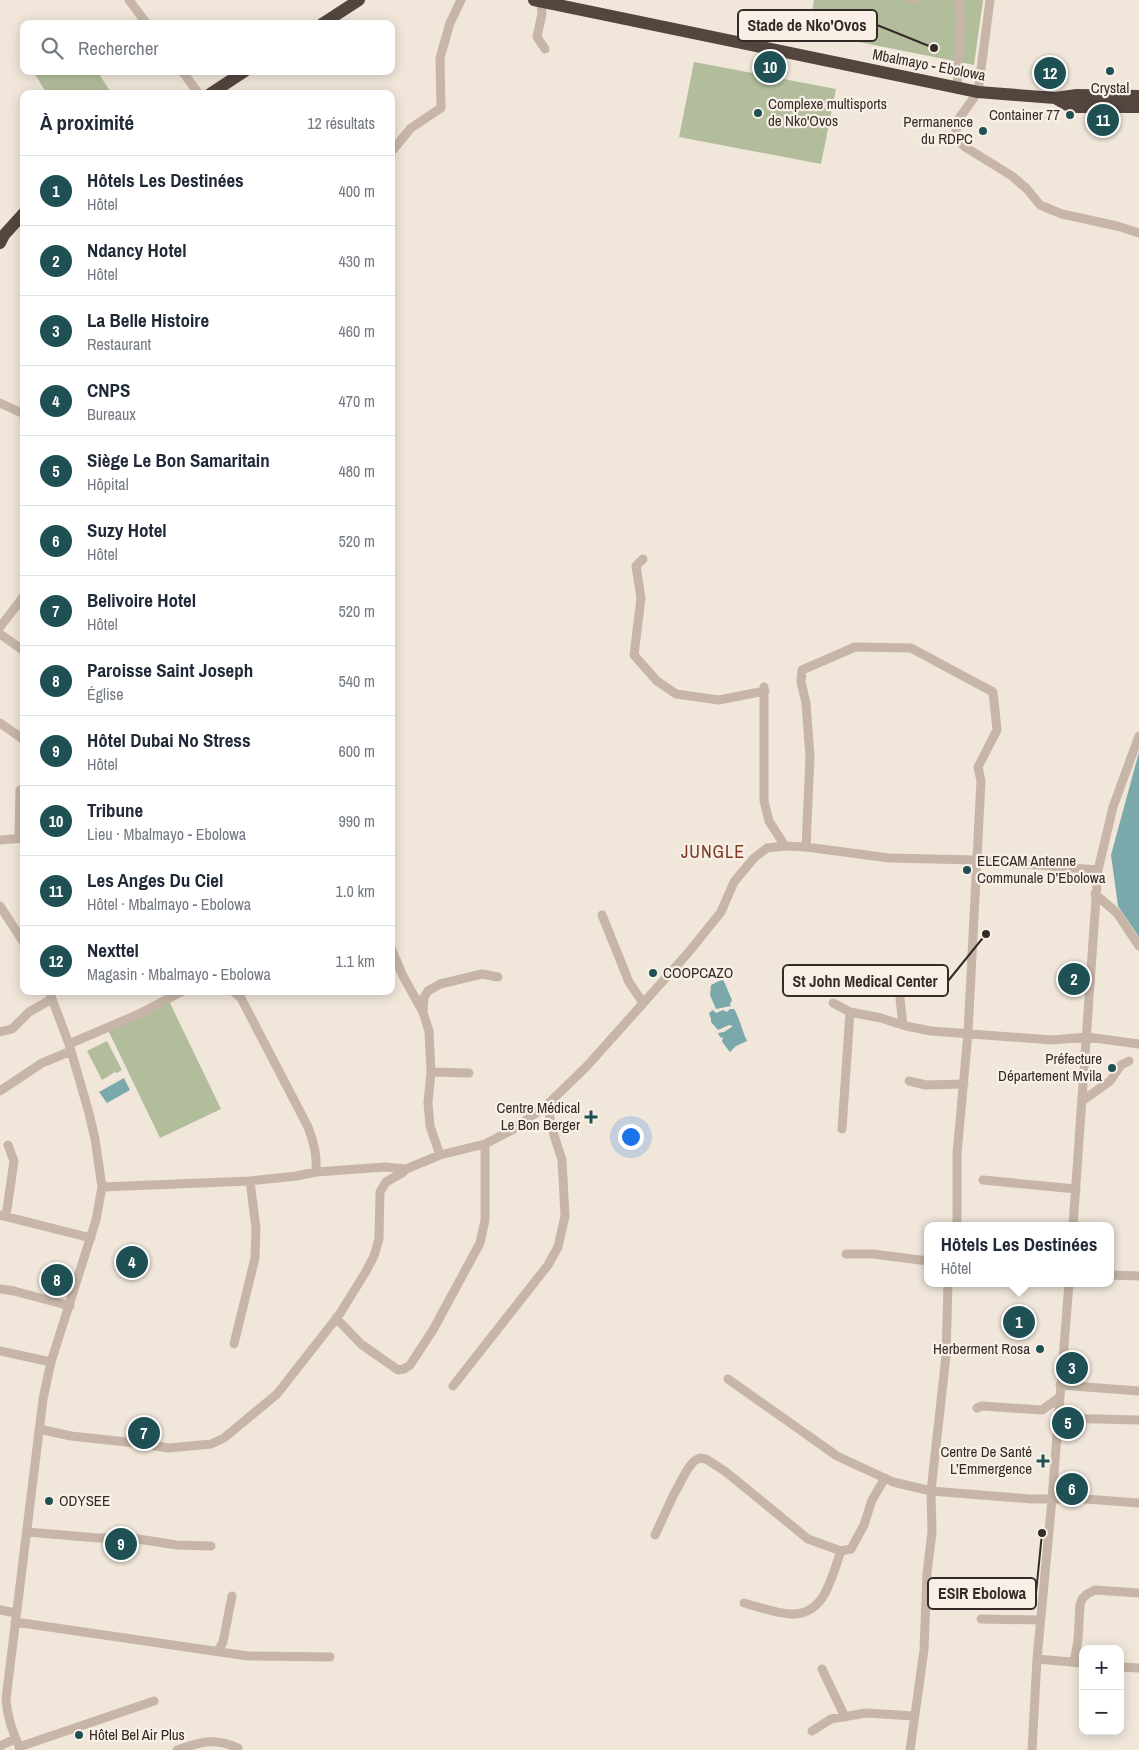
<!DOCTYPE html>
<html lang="fr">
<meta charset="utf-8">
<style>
body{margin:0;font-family:"Archivo Narrow",sans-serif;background:#f6f6f7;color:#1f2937}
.controls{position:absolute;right:15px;bottom:15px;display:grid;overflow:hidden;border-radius:10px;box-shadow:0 2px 12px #0003}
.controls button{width:45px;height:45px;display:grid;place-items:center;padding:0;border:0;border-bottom:1px solid #e0e1e3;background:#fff;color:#1f2937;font:25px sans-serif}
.you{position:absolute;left:630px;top:1136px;width:18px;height:18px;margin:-12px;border:4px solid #fff;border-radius:50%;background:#1a73e8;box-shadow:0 0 0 8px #1a73e833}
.badge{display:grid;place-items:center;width:32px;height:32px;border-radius:50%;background:#1f5053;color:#fff;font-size:16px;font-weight:700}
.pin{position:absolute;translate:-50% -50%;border:2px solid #fff;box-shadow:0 1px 5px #0006}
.popup{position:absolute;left:924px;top:1222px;width:190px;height:65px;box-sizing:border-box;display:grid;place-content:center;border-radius:10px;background:#fff;filter:drop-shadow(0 1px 4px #0005);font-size:16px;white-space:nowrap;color:#747a83}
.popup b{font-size:19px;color:#1f2937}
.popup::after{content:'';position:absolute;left:50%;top:100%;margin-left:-10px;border:10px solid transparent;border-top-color:#fff}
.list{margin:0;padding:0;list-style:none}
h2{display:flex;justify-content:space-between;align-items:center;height:65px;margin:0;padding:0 20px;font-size:21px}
h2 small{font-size:16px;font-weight:400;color:#747a83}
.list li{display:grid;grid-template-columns:32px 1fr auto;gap:15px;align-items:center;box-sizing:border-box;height:70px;padding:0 20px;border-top:1px solid #e0e1e3}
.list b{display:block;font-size:19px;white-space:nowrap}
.list p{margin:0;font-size:16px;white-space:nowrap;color:#747a83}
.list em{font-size:16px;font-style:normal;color:#747a83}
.icon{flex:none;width:28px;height:28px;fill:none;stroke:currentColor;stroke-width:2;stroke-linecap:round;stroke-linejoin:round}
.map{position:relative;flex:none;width:1139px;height:1750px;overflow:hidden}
.search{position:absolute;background:#fff;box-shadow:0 2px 12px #0003;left:20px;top:20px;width:375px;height:55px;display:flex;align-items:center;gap:12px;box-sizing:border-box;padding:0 18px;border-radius:10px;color:#747a83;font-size:19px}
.panel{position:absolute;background:#fff;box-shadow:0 2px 12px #0003;left:20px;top:90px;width:375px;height:905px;border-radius:10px}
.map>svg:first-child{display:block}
</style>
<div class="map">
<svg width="1139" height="1750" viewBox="0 0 1139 1750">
<rect width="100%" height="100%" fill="#f0e6da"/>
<path fill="#b2be9b" d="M814,0H983L974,65L809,32Z
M694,62L836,89L821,164L679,137Z
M33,71H97L112,94H47Z
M169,1001L221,1109L160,1138L108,1030Z
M107,1041L122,1070L117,1073L115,1072L102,1080L87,1051Z"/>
<path fill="#7ba9ab" d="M1139,752V937L1118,906L1111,855Z
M723,979L732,1000L730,1004L731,1006L716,1009L710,995L711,985Z
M730,1009H734C738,1014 743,1033 747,1041L736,1046L730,1052C729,1051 722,1042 722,1041L723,1038L720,1037L718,1033L724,1032L733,1026L729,1025L718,1030L711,1022V1019L709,1013L713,1010L716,1013L723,1010L727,1012Z
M124,1078L130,1090L107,1103L99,1092Z"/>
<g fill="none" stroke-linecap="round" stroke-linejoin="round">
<path stroke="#c7b6a7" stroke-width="9" d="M129,0L147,24
M912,0H913
M990,0L978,92L955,124L958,140L965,147L1012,176L1027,189L1040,205L1062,214L1117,226L1139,233
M541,1L542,14L537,37L545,49
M182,71L199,94
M957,88L961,18L958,0
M391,152L411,128L441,108L440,58L450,23L461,0
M0,403L24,414
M643,559L636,566L641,598L634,655L657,681L676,694L719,700L765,691
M0,627L24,596
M0,634L24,651
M764,687V801L769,821L785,846
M0,723L24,740
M19,838L20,790
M0,840L24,838
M806,847L810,757L806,703L801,682L802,670L855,647L911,648L993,692L997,730L978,767L981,781L968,1033L957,1154V1226
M1095,894L1117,913L1139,946
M0,906L24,943
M602,915L629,982L643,1003
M391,948L403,976L423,1012L429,1031L431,1072L428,1102L430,1126L440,1155
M902,983L900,999L903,1025
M233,991L241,998L308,1127C314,1143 317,1155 316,1172
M833,1003L850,1012L881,1018L906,1026L931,1031L1052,1040L1087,1037L1139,1044
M423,1012L424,997L428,991L440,984L482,974L498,977
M0,1032L12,1029L29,1012L52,999
M69,1044L139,1014L183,991
M431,1072L469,1073
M909,1081L926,1085L964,1084
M0,1091L42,1063L71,1051
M1082,1101L1110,1081L1121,1065L1129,1061
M842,1129L850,1012
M983,1180L1076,1189
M102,1187L250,1181L296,1176L316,1172L385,1167L406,1169L440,1155L485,1144L512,1130L547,1105L587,1066L688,953L721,912L734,882L754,858L767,848L785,846L806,847L889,858L976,860L1098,870
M0,1215L91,1238
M6,1216L14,1161L8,1145
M1073,1226L1098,870L1113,807L1139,736
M846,1254H873L928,1261
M1110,1275L1139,1276
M0,1289L14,1291L70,1306
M336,1318L361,1344L398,1370L404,1369L410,1365L433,1330L480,1243L485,1220V1144
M234,1344L255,1258L256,1228L250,1181
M0,1351L51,1362
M728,1379L837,1456L893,1482L931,1491L1031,1499H1085L1139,1503
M1060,1385L1139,1391
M453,1386L548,1265L558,1247L565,1216L562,1160L554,1135L547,1105
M977,1408L982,1406L1042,1410L1060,1397
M1057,1418L1139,1420
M39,1429L71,1436L145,1444L168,1448L211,1444L224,1438L277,1394L339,1315L365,1273L374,1256L379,1239L380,1192L386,1182L402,1173L406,1169
M27,1532L98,1538L125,1537L177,1545L211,1546
M655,1535L673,1496L687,1470L694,1461L700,1458L706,1459L726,1472L808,1539L841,1551
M744,1603C759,1607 775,1613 790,1614C825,1616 831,1578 841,1551L851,1549L864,1525L872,1500L885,1478
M0,1610L16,1613
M981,1619L1040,1620
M15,1622L248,1656L330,1657
M218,1651L223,1642L232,1596
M1037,1659L1083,1663
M1074,1662L1078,1640L1080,1605L1082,1599L1087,1594L1095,1590L1139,1593
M1120,1667L1139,1668
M822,1669L845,1717
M812,1731L831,1719L866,1713L914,1716
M0,1746L15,1739
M19,1747L154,1701
M21,1750C13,1734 7,1716 6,1699L43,1399L51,1362L96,1220L102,1187L95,1139L89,1113L69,1044L49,991
M177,1750C201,1742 214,1737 238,1748
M910,1750L924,1650L927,1573L932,1532L931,1491L946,1356L948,1283
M1032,1750L1037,1659L1052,1499L1069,1283"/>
<path stroke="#54453f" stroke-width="12" d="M534,0L978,92L1055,98L1077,95L1139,96
M322,24L359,0
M210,94L245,71
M1055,98L1071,107H1139
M0,243L4,235L24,213"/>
</g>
<g fill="#1f5053" stroke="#f8f0e6" stroke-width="2">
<circle cx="1110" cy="71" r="5"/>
<circle cx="758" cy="113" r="5"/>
<circle cx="1070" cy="115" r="5"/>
<circle cx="983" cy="131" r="5"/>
<circle cx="967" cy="870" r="5"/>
<circle cx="653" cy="973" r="5"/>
<circle cx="1112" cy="1068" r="5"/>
<path d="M588.5 1109.5h5v5h5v5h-5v5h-5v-5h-5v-5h5z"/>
<circle cx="1040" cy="1349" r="5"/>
<path d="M1040.5 1453.5h5v5h5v5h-5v5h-5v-5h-5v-5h5z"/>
<circle cx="49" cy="1501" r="5"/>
<circle cx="79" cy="1735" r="5"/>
</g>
<g text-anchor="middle" stroke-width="4.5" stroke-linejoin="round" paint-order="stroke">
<g font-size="15" fill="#342b27" stroke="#f8f0e6">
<text transform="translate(929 65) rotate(11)" y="5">Mbalmayo - Ebolowa</text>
</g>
<g font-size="15" fill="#342b27" stroke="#f8f0e6" text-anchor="end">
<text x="1110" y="93" text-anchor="middle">Crystal</text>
<text x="768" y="109" text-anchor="start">Complexe multisports<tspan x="768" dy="17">de Nko'Ovos</tspan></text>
<text x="1060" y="120">Container 77</text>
<text x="973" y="127">Permanence<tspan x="973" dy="17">du RDPC</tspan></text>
<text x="977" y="866" text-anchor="start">ELECAM Antenne<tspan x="977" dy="17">Communale D’Ebolowa</tspan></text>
<text x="663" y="978" text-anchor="start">COOPCAZO</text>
<text x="1102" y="1064">Préfecture<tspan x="1102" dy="17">Département Mvila</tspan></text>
<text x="580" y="1113">Centre Médical<tspan x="580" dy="17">Le Bon Berger</tspan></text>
<text x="1030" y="1354">Herberment Rosa</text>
<text x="1032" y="1457">Centre De Santé<tspan x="1032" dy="17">L’Emmergence</tspan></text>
<text x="59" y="1506" text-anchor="start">ODYSEE</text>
<text x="89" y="1740" text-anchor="start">Hôtel Bel Air Plus</text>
</g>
<g font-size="18" letter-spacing="1" fill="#7e3a25" stroke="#f8f0e6">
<text x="713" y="858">JUNGLE</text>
</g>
</g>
<path fill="none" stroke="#342b27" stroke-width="2" d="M934 48L877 25M986 934L948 981M1042 1533L1036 1593"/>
<g fill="#342b27" stroke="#f8f0e6" stroke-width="2">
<circle cx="934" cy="48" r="5"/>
<circle cx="986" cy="934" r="5"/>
<circle cx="1042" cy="1533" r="5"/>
</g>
<g fill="#f8f0e6" stroke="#342b27" stroke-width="2">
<rect x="738" y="10" width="139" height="31" rx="5"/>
<rect x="783" y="965" width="165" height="31" rx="5"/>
<rect x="928" y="1578" width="108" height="31" rx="5"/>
</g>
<g font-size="16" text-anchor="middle" font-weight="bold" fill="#342b27">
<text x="807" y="31">Stade de Nko'Ovos</text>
<text x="865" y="987">St John Medical Center</text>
<text x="982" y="1599">ESIR Ebolowa</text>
</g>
</svg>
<div class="controls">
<button>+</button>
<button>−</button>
</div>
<div class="you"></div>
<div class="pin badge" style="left:1019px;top:1322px">1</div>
<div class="popup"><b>Hôtels Les Destinées</b>Hôtel</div>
<div class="pin badge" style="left:1074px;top:979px">2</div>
<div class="pin badge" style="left:1072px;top:1368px">3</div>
<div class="pin badge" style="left:132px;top:1262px">4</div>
<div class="pin badge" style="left:1068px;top:1423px">5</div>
<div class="pin badge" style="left:1072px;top:1489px">6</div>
<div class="pin badge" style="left:144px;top:1433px">7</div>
<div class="pin badge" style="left:57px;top:1280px">8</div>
<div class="pin badge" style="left:121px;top:1544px">9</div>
<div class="pin badge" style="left:770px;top:67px">10</div>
<div class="pin badge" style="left:1103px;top:120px">11</div>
<div class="pin badge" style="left:1050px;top:73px">12</div>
<div class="search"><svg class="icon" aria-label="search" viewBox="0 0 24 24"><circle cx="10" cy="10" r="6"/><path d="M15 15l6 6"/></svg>Rechercher</div>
<section class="panel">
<h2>À proximité<small>12 résultats</small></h2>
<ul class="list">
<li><span class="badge">1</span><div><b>Hôtels Les Destinées</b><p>Hôtel</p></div><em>400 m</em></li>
<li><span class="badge">2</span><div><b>Ndancy Hotel</b><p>Hôtel</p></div><em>430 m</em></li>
<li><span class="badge">3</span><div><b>La Belle Histoire</b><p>Restaurant</p></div><em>460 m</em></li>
<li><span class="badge">4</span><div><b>CNPS</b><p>Bureaux</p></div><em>470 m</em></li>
<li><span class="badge">5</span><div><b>Siège Le Bon Samaritain</b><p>Hôpital</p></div><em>480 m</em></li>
<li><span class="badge">6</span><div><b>Suzy Hotel</b><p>Hôtel</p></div><em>520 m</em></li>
<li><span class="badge">7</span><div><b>Belivoire Hotel</b><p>Hôtel</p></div><em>520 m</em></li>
<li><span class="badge">8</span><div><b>Paroisse Saint Joseph</b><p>Église</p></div><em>540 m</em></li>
<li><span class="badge">9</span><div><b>Hôtel Dubai No Stress</b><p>Hôtel</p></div><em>600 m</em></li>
<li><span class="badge">10</span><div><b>Tribune</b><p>Lieu · Mbalmayo - Ebolowa</p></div><em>990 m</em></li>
<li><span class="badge">11</span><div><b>Les Anges Du Ciel</b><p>Hôtel · Mbalmayo - Ebolowa</p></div><em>1.0 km</em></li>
<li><span class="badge">12</span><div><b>Nexttel</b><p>Magasin · Mbalmayo - Ebolowa</p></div><em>1.1 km</em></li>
</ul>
</section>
</div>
